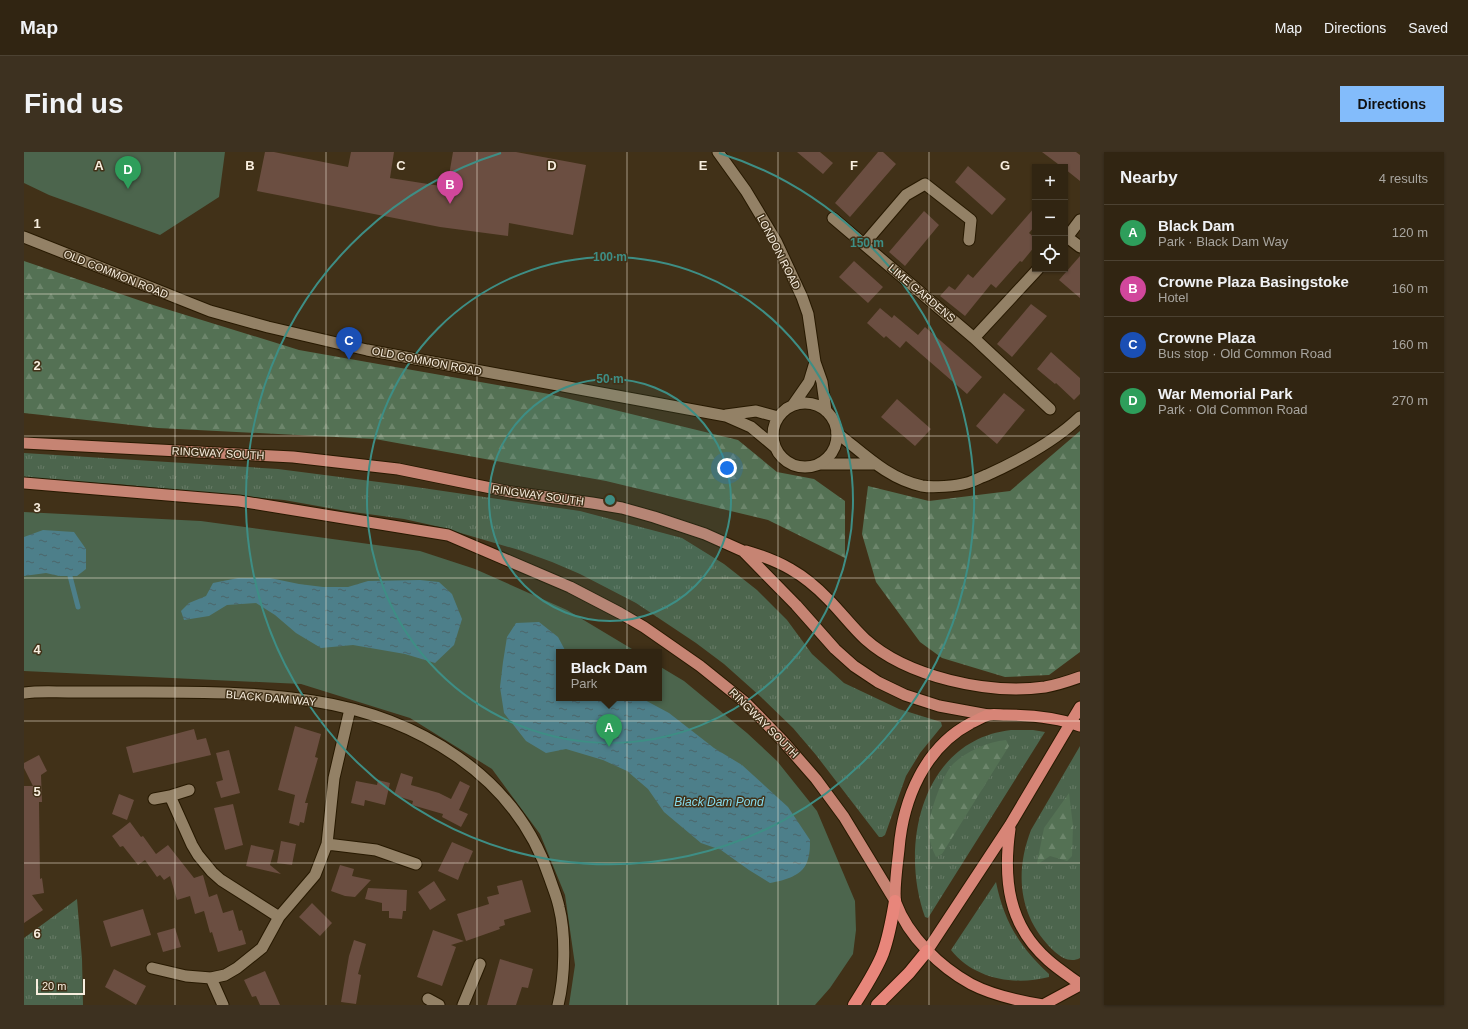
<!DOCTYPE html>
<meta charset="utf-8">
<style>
body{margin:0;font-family:Arial,sans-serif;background:#3d3120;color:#f1f3f6}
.controls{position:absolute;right:12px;top:12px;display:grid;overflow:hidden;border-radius:0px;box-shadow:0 1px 3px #0004}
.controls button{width:36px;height:36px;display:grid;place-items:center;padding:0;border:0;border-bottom:1px solid #4c4232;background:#312512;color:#f1f3f6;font:20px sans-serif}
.scale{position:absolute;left:12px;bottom:10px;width:49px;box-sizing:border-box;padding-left:4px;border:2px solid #f8eedf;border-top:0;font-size:11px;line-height:14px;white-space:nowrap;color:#f8eedf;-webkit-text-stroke:3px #413118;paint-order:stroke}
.you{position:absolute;left:703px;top:316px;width:14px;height:14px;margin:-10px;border:3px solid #fff;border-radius:50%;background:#1a73e8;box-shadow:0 0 0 6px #1a73e833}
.badge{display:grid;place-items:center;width:26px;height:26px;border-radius:50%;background:#83bcfb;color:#fff;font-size:13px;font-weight:700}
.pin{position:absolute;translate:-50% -33px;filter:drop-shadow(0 1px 2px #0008)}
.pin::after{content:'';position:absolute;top:21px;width:14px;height:12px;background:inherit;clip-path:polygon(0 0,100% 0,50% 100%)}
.popup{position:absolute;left:532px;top:497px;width:106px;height:52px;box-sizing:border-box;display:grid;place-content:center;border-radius:0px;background:#312512;filter:drop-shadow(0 1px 3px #0005);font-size:13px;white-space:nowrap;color:#a8a59f}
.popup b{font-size:15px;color:#f1f3f6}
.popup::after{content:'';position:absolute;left:50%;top:100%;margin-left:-8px;border:8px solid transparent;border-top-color:#312512}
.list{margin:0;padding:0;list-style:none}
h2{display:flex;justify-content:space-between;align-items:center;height:52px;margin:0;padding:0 16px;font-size:17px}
h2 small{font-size:13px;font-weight:400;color:#a8a59f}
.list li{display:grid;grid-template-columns:26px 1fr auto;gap:12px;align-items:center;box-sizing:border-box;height:56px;padding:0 16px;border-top:1px solid #4c4232}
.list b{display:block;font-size:15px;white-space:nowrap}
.list p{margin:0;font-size:13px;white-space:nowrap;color:#a8a59f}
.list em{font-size:13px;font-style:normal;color:#a8a59f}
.icon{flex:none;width:22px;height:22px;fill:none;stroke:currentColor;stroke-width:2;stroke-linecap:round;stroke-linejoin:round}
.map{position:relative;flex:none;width:1056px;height:853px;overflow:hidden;border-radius:0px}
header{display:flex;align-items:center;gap:24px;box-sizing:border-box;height:56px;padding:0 20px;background:#312512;border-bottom:1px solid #4c4232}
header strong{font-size:19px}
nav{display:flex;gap:22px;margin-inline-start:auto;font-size:14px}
.intro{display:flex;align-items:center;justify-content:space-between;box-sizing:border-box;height:96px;padding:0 24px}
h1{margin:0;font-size:28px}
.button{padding:10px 18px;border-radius:0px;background:#83bcfb;color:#111;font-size:14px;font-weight:700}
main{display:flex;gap:24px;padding:0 24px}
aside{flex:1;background:#312512;border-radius:0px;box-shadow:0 1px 3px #0004}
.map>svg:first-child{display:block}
</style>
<header>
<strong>Map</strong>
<nav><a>Map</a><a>Directions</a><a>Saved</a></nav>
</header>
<div class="intro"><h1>Find us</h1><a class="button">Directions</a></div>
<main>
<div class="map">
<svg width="1056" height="853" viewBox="0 0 1056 853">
<defs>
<pattern id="grass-tufts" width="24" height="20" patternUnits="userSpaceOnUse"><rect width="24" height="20" fill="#4c654d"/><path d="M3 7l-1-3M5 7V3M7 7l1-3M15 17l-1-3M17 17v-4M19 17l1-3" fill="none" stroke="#677b66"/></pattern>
<pattern id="forest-firs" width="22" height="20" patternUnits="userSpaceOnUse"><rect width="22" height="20" fill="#547154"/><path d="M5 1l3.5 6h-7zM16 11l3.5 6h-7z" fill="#6d866c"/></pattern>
<pattern id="water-ripples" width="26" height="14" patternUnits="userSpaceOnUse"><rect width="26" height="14" fill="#4d7f8a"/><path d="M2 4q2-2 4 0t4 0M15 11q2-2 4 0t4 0" fill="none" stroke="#4c666a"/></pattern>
</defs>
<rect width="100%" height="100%" fill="#413118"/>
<path fill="url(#grass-tufts)" d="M0,301L254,317L378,333L556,359L658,386L700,412L733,438L763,468L788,502L820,531L875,557L917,570L918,574L896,601L882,624L861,683L858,685H855L792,603L769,576L737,545L700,512L672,491L612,451L556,422L528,410L495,398L416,375L380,367L322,359L260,348L93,332L0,327Z
M987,578H1009L1021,580L904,766L901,765C875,693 898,588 987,578Z
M1056,594V806C1047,811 1038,806 1031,800C995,767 990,722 1007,678Z
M972,730C980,770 996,795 1025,822V825C990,834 950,827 927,798Z
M53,747L58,807L59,853H0V786Z"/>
<path fill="url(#forest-firs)" d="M0,109L126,152L275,198L525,242L714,288L753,320L790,327L821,349V406L744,368L582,329L351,287L134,276L0,261Z
M1056,279V500L1025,523L981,525L918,506L896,490L852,430L838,382L844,334L905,349L986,339Z
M982,588L985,594L918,702L912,705C907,695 904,685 905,675C905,661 919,622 929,612C943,599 963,590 982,588Z
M1045,641L1049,674L1048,704L1043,709L1026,704L1014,712L1013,711L1020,676Z"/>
<path fill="#4c654d" d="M0,0H201L195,45L136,83L25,43L0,31Z
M0,360L177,369L396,399L451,417L543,458L613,500H535V546H635V514L660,529L723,581L753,609L793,659L831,749L832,778L829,802L806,836L791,853H545L551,813L541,743L516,682L468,617L386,566L277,532L0,519Z"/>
<path fill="url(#water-ripples)" d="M19,378L50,380L62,397V417L53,424H35L22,421L0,424V385Z
M214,426H246L275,432L299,435H324L344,429L396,428L415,430L428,442L438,467L430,493L411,511L381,502L329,493L297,496L272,481L251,463L232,451L203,453L185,464L160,468L157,459L165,451L182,444L189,431Z
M515,470L534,485L542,500H535V546H617L645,561L690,596L718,613L764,655L786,688C786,694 786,701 784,707C780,724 761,728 746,731L725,718L697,698L677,691L640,660L624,637L603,619L579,608L542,597L522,601L502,589L480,561L476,535L479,510L483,485L492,471Z"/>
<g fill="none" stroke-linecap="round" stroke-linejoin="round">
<path stroke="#4d7f8a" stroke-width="5" d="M46,424L54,455"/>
</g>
<path fill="#6b4e41" d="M241,0H250L324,15L327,0H370L366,26L423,35L429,0H492L562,13L549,83L485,71L484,84L416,75L233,39Z
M773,0H796L809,11L799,22Z
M854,0H859L872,12L826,65L811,51Z
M1018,0H1052L1056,3V29L1041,17V15H1038Z
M944,14L982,47L968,63L931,30Z
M1011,55V74L1005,81L1011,86V94L998,110L996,109L972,136L967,132L941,164L916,144L925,134L931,138L944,122L949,126Z
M900,59L915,73L881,114L865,100Z
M1056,104V146L1035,128Z
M830,109L859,135L844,151L815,125Z
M1007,152L1023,164L988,205L973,192Z
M856,156L868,166L870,163L894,183L901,175L958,225L943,242L882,189L876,196L862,184L860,186L843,171Z
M1027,200L1056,226V242L1050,248L1032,231L1031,232L1013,217Z
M980,241L1001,258L973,292L952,274Z
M873,247L907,277L891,294L857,265Z
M271,574L297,582L291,605L294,606L281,651H284L280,671L276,670L275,674L265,671L271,643L254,638Z
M170,577L173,588L182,586L187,603L109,621L102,595Z
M205,598L216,641L197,646L192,630L199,628L192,601Z
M15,603L23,619L17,623L18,650H15L16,727L18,726L20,741L8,743L19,758L0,771V634H9L0,616V611Z
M377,621L389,625L387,633L415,641L427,647L436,629L446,634L435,658L444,662L437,675L418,665L419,662L388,653L389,649L370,643Z
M354,628L366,631L361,653L341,648L340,654L327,651L332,629L353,633Z
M95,642L110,648L103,668L88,662Z
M209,652L219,693L201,698L190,656Z
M106,670L117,685L119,684L132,702L144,693L170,726L179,723L185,745L193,742L199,761L209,758L215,779L218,778L222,792L194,800L188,780L186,781L180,759L171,762L166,744L153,748L146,724L140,728L136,723L133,725L121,708L114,713L99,694L96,695L88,684Z
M257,689L272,692L268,713L253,711Z
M428,690L449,699L444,711L441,710L434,728L414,719Z
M227,693L250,698L246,713L257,722L222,714Z
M316,713L330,717L328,724L347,728L331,745L321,744L307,739Z
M498,728L507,760L480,768L481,773L475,775L476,777L442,789L433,762L465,752L463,745L475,742L473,734Z
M410,729L422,748L406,758L394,740Z
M344,736L383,738L382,759H379L378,767L365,766V759H358V751L341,747Z
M288,751L308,771L296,784L275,765Z
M119,757L127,783L87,795L79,769Z
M151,776L157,795L139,800L133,781Z
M409,778L440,789L427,793L432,795L418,834L393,825Z
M330,788L342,792L334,822L337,823L332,852L317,850L325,804Z
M476,807L509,817L504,836L498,835L492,853H463Z
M90,817L122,834L112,853L81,835Z
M241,819L256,853H236L232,844L228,845L220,828Z"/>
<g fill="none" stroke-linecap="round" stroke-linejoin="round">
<g stroke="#271901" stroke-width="13">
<path id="minor" d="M809,66L950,186L1026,257
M1043,85L1056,95
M1041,88L1056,68
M840,92L882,43L901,32L947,68L945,88
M950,186L1014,117
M813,281C839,301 864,327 898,334C909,336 932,334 943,331C950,329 957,325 963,323C996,308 1030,290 1056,265
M796,312H852
M146,644L165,638
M130,647L146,644L168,693L174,703L188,720L197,728L255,765
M303,692L352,698L392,712
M128,816L162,824L187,826L201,823L213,816L238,796L255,765L291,723L303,692L310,626L326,557
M187,826L199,853
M404,847L415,853
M439,853L456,812"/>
</g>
<g stroke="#271901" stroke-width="13">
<path id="tertiary" d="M694,0L722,39L752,89L778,145L784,162L791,210L798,230L802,259
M0,85L186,159L244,175L343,198L702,264L727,275L751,295
M749 283a32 32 0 1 1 64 0a32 32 0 1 1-64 0Z
M769,253L785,230L791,210
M702,263L732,259L754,265
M0,541C14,539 29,540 44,540C70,540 95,540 121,540C177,540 234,540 289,549C393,565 492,623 526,727C529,736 533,745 535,755C542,783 541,825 534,853"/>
</g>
<g stroke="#271901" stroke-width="13">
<path id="primary" d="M0,291L269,305L374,317L487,340L568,351L598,356L630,365L681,382L719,399L772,453L811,497L830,514L854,530L881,543L915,554L964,563
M0,331L215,349L424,383L546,435L596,461L620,475L676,514L722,551L758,588L792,627L820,665L871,749
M722,399C756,409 779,421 804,447C817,460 828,475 841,487C883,525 965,543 1021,535C1033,533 1045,529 1056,525"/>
</g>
<g stroke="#271901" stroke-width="13">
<path id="trunk" d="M986,677C979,727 984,773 1024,808C1034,817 1045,824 1056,832
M903,799L986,673L1056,555
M1019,853C995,849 968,843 947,832C916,815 884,784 872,751C869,741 874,708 875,697C879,647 901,595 947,571C952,569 958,565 964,563C969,562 976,563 982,563C1007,563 1032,565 1056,574
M1019,853L1056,833"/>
</g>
<g stroke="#271901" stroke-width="14">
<path id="motorway" d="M830,853C840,837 852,819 859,801C865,784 868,767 871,749
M853,853L885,821L903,799"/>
</g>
<use href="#minor" stroke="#938166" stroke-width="11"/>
<use href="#tertiary" stroke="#938166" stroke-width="11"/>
<use href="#primary" stroke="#c68473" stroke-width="11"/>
<use href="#trunk" stroke="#d78577" stroke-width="11"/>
<use href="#motorway" stroke="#e8867b" stroke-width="12"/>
</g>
<path fill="none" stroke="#f8eedf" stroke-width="1" stroke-opacity="0.55" d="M151,0V853M302,0V853M453,0V853M603,0V853M754,0V853M905,0V853M0,142H1056M0,284H1056M0,426H1056M0,569H1056M0,711H1056"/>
<circle cx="586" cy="348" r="121" fill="#3e8e85" fill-opacity=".12"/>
<g fill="none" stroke="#3e8e85" stroke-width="2">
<circle cx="586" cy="348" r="121"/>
<circle cx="586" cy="348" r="243"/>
<path d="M695 1A364 364 0 1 1 477 1"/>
</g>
<g text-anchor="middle" stroke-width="3" stroke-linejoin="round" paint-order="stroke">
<g font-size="11" fill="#f8eedf" stroke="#413118">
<text transform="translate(755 100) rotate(63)" y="4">LONDON ROAD</text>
<text transform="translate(92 122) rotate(22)" y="4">OLD COMMON ROAD</text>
<text transform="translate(898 141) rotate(40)" y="4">LIME GARDENS</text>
<text transform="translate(403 209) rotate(11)" y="4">OLD COMMON ROAD</text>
<text transform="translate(194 301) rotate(3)" y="4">RINGWAY SOUTH</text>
<text transform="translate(514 343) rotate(8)" y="4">RINGWAY SOUTH</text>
<text transform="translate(247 546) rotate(5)" y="4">BLACK DAM WAY</text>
<text transform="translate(740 571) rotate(45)" y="4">RINGWAY SOUTH</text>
</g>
<g font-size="12" font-style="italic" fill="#86dcee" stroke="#413118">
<text x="695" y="654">Black Dam Pond</text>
</g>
</g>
<g font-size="13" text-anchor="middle" font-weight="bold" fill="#f8eedf" stroke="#413118" stroke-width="3" stroke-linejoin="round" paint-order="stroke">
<text x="75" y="18">A</text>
<text x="226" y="18">B</text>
<text x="377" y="18">C</text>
<text x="528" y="18">D</text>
<text x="679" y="18">E</text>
<text x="830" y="18">F</text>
<text x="981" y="18">G</text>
<text x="13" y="76">1</text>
<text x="13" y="218">2</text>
<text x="13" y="360">3</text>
<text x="13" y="502">4</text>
<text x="13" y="644">5</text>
<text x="13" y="786">6</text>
</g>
<circle cx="586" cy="348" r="6" fill="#3e8e85" stroke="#413118" stroke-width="2"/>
<g font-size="12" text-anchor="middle" font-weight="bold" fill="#3e8e85" stroke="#413118" stroke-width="3" stroke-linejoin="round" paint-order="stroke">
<text x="843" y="95">150 m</text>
<text x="586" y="109">100 m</text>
<text x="586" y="231">50 m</text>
</g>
</svg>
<div class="controls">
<button>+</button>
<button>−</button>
<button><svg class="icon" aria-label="locate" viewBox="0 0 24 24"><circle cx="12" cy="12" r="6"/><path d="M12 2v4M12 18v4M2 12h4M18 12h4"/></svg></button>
</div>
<div class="scale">20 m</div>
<div class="you"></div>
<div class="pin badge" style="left:585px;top:595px;background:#2e9e5b">A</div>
<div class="popup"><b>Black Dam</b>Park</div>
<div class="pin badge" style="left:426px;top:52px;background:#d1479c">B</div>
<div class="pin badge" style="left:325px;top:208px;background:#1a4fb4">C</div>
<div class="pin badge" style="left:104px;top:37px;background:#2e9e5b">D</div>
</div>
<aside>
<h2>Nearby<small>4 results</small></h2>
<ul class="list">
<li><span class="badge" style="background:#2e9e5b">A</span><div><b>Black Dam</b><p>Park · Black Dam Way</p></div><em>120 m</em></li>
<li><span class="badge" style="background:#d1479c">B</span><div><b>Crowne Plaza Basingstoke</b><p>Hotel</p></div><em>160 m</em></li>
<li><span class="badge" style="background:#1a4fb4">C</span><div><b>Crowne Plaza</b><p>Bus stop · Old Common Road</p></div><em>160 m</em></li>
<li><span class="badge" style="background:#2e9e5b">D</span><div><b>War Memorial Park</b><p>Park · Old Common Road</p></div><em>270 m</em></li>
</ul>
</aside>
</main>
